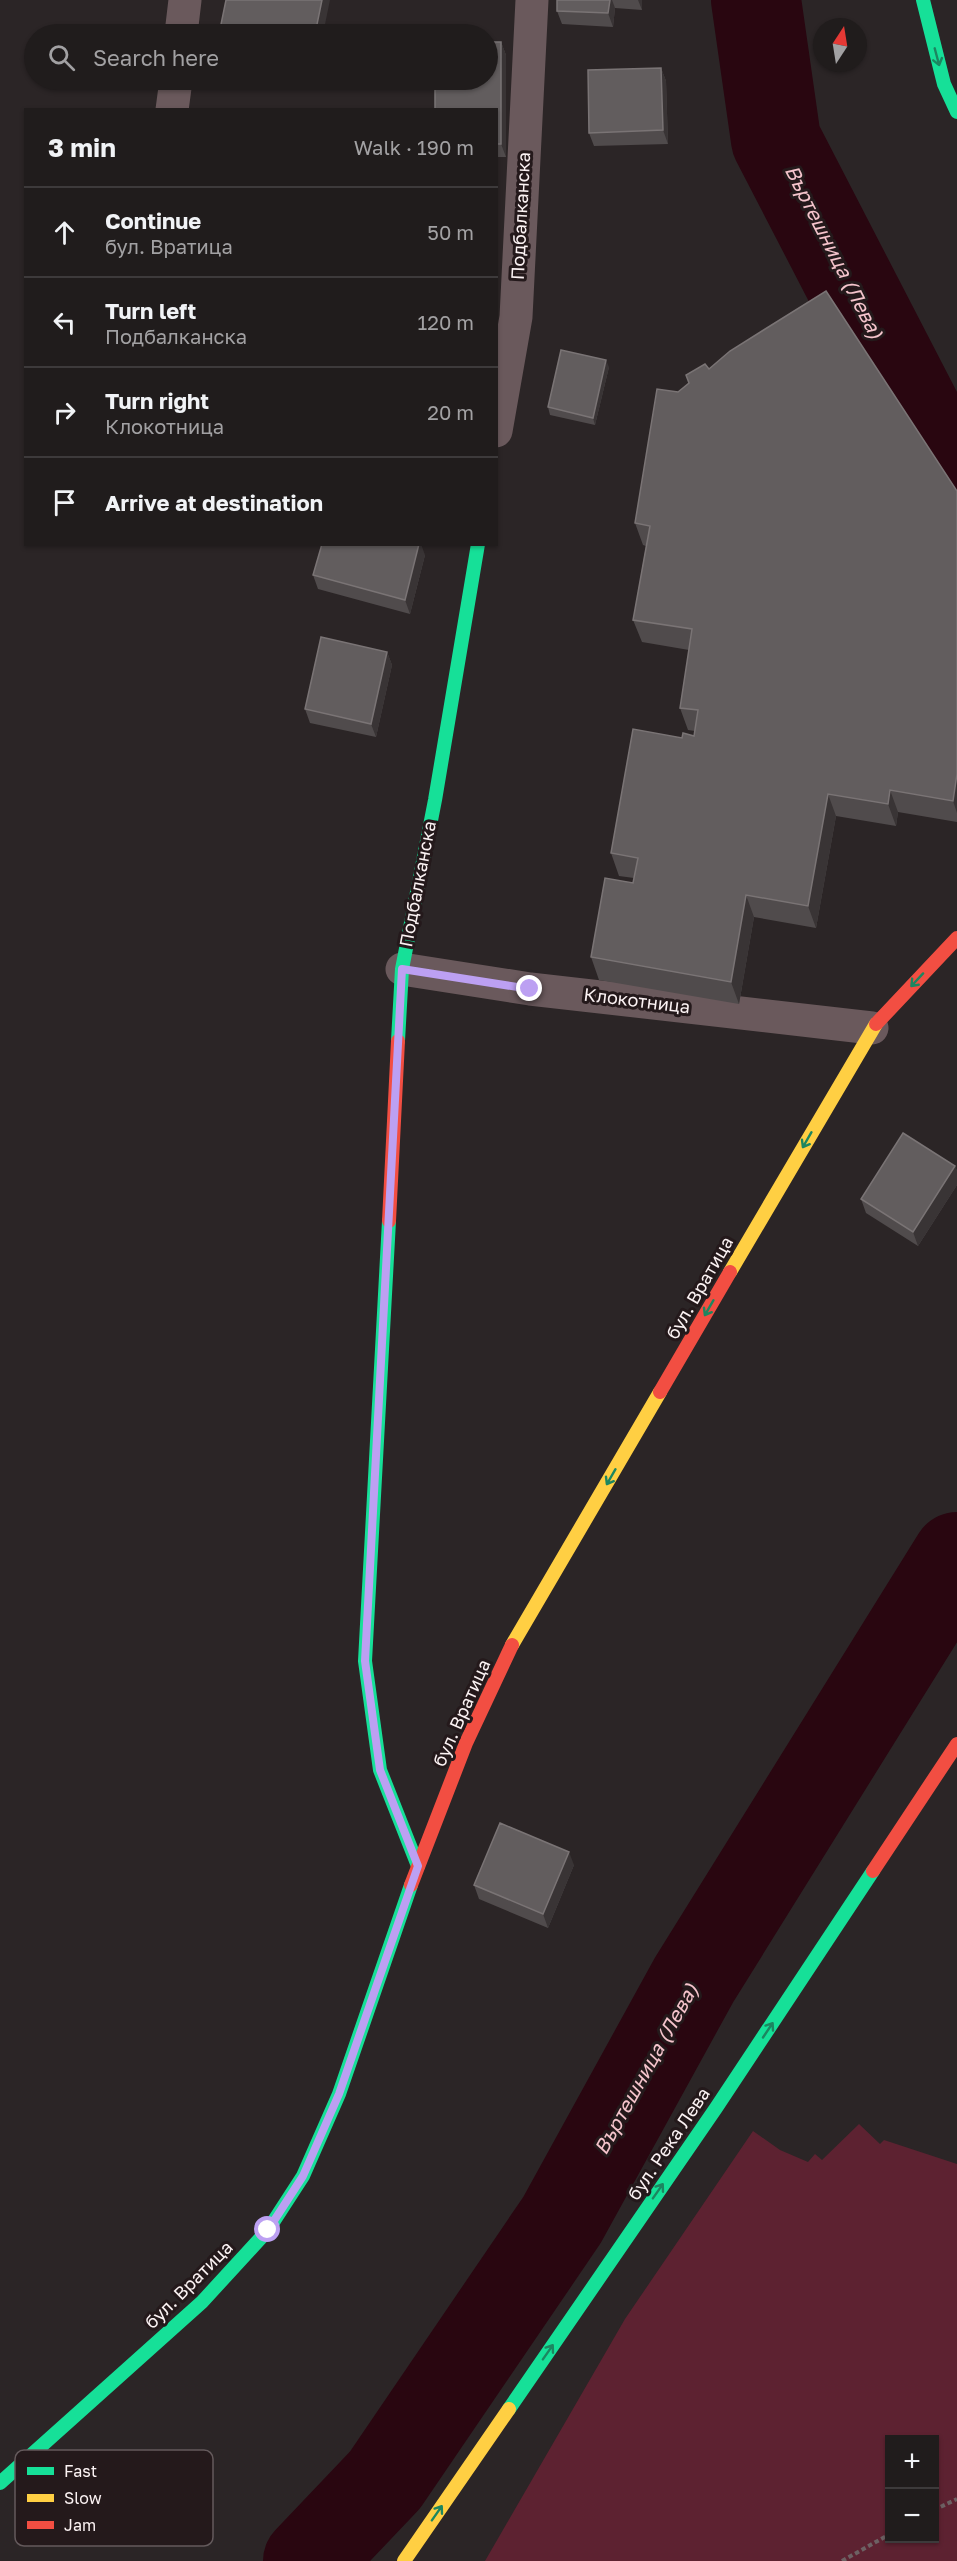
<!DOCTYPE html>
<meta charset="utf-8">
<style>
body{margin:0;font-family:"Golos Text",sans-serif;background:#2d2929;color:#f1f3f6}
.controls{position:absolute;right:18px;bottom:18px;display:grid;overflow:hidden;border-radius:0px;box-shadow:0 2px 4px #0004}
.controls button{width:54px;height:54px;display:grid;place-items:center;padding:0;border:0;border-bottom:2px solid #3d3a3b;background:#201c1c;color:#f1f3f6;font:30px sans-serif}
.compass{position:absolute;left:813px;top:18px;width:54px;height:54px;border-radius:50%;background:#201c1c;box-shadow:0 2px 4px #0004;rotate:12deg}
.stop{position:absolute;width:18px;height:18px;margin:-14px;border:4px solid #bca0f2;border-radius:50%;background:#fff}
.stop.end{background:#bca0f2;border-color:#fff;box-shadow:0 2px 6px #0008}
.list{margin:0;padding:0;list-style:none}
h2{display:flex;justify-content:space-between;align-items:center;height:78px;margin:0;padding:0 24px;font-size:26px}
h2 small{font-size:20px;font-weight:400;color:#a2a1a3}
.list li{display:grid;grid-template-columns:39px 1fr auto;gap:18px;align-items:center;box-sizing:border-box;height:90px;padding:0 24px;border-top:2px solid #3d3a3b}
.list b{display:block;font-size:22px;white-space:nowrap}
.list p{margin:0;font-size:20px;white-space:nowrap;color:#a2a1a3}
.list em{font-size:20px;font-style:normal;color:#a2a1a3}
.icon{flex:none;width:33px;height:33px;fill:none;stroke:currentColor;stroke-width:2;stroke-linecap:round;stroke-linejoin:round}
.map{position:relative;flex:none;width:957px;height:2561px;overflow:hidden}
.search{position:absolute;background:#201c1c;box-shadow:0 2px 4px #0004;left:24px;top:24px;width:474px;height:66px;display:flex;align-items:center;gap:15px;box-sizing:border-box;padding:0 21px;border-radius:33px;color:#a2a1a3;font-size:22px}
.panel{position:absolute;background:#201c1c;box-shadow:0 2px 4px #0004;left:24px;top:108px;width:474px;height:438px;border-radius:0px}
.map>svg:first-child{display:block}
</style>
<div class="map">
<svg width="957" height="2561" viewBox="0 0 957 2561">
<rect width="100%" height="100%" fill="#2b2526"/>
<path fill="#5d2231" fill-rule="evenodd" d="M859,2124L880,2144L884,2140L957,2164V2561H485L625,2319L753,2131L780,2150L808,2162L815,2154L822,2160ZM890,2440H934V2538H890Z"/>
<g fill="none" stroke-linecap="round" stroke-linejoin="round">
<path stroke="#290610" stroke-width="90" d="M756,0L776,140L957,490
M308,2561L385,2480L562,2220L694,1980L957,1557"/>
<path stroke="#6d6163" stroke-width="4" stroke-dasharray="4.5 3" stroke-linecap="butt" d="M934,2510L957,2499
M842,2561L890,2534"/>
<path stroke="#6a595c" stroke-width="33" d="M181,34L185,0
M172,110L176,80
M496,431L516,317L532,0
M402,969L530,989L872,1028"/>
<path stroke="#16e098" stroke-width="14" d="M923,0L944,84L957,112
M398,1041L402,969L435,800L478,544
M389,1221L365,1661L380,1770L418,1866
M509,2409L716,2108L873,1871
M0,2483L202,2302L268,2230L303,2176L339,2094L411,1885"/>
<path stroke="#ffcf43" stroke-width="14" d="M730,1272L876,1024
M512,1645L660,1392
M404,2561L509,2409"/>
<path stroke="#f24e42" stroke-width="14" d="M876,1024L957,938
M389,1221L398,1041
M660,1392L730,1272
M873,1871L957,1744
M411,1885L466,1743L512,1645"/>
</g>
<path fill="#504b4c" d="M557,0H642V10L615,8L613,27L562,24L557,11Z
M501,42L506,55V157H496V110Z
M661,68L666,81L668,144L594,146L589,133Z
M609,367L595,425L550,415L548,407Z
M709,369L957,491V822L898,812L896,826L836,816L816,928L754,917L739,1004L599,980L591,957L633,883L634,878L619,876L611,853L682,738L694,736L695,731L688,730L680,708L689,650L642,642L633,620L646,546L643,545L635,523L678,392L689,383L686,375Z
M425,555L410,614L318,589L313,575Z
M387,652L392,665L376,737L310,723L305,709Z
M955,1166L957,1171V1185L918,1246L866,1213L861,1199Z
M574,1865L548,1928L479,1899L474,1885Z"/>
<path fill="#393435" d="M322,0H330L323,34H315Z
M610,0H612L615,8L613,27L608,13Z
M638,0H642V10Z
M501,42L506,55V157L501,144Z
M661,68L666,81L668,144L663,130Z
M606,360L609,367L595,425L593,418Z
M419,544H421L425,555L410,614L405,600Z
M387,652L392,665L376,737L371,724Z
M957,774V813L953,801Z
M890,790L898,812L896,826L888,804Z
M828,794L836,816L816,928L808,906Z
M746,895L754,917L739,1004L731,982Z
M955,1166L957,1171V1185L918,1246L913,1232Z
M569,1852L574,1865L548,1928L543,1914Z"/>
<path fill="#625d5e" stroke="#7a7475" stroke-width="1.5" d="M226,0H322L315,34H219Z
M557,0H610L608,13L557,11Z
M488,42H501V144H496V110H435V80H488Z
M661,68L663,130L589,133L588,70Z
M826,291L957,491V774L953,801L890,790L888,804L828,794L808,906L746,895L731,982L591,957L605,878L633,883L638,858L611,853L633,729L682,738L683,733L694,736L698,710L680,708L692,629L633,620L650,526L635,523L657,389L678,392L689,383L686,375L705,364L709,369L730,351Z
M561,350L606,360L593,418L548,407Z
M322,544H419L405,600L313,575Z
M321,637L387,652L371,724L305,709Z
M903,1133L955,1166L913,1232L861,1199Z
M500,1823L569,1852L543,1914L474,1885Z"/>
<defs><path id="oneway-shaft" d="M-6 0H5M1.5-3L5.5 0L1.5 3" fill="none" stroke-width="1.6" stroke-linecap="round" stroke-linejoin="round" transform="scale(1.5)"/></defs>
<g stroke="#1c8660">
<use href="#oneway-shaft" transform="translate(937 57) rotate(75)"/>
<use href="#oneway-shaft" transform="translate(917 980) rotate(133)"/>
<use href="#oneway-shaft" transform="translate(807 1140) rotate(120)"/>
<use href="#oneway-shaft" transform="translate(709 1308) rotate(120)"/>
<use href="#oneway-shaft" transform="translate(611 1477) rotate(120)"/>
<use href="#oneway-shaft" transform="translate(768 2030) rotate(-56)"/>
<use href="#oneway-shaft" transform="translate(658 2191) rotate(-55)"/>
<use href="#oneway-shaft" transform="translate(548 2352) rotate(-55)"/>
<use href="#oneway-shaft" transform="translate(437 2513) rotate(-55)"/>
</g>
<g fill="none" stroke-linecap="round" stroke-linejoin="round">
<path stroke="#bca0f2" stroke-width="8" d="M268,2230L303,2176L339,2094L418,1866L380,1770L365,1661L402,969L530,989"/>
</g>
<g text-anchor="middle" stroke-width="6" stroke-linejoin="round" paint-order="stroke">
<g font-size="18" fill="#fbf2f3" stroke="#24191b">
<text transform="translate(521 216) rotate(-87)" y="6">Подбалканска</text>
<text transform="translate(418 884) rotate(-79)" y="6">Подбалканска</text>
<text transform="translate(637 1001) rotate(7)" y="6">Клокотница</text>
<text transform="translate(700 1288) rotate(-60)" y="6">бул. Вратица</text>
<text transform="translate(462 1713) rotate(-66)" y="6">бул. Вратица</text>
<text transform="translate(669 2144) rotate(-56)" y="6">бул. Река Лева</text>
<text transform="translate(189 2285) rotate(-45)" y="6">бул. Вратица</text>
</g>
<g font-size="20" font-style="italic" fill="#f5c4cc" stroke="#24191b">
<text transform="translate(834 252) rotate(63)" y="7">Въртешница (Лева)</text>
<text transform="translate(646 2069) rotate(-61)" y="7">Въртешница (Лева)</text>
</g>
</g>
<rect x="15" y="2450" width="198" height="96" rx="9" fill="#24191b" stroke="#645a5c" stroke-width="1.5"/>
<rect x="27" y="2467" width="27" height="8" fill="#16e098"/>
<rect x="27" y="2494" width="27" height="8" fill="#ffcf43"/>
<rect x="27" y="2521" width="27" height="8" fill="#f24e42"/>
<g font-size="16" fill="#fbf2f3">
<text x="64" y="2477">Fast</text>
<text x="64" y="2504">Slow</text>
<text x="64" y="2531">Jam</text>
</g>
</svg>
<div class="controls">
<button>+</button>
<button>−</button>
</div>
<svg class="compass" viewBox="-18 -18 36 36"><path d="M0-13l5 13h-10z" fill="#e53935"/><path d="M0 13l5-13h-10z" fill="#a2a1a3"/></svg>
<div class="stop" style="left:268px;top:2230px"></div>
<div class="stop end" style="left:530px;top:989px"></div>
<div class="search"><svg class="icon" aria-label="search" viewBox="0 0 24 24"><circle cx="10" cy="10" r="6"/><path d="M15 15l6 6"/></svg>Search here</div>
<section class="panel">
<h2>3 min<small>Walk · 190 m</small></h2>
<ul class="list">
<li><svg class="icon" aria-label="ahead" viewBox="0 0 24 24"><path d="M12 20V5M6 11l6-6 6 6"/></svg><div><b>Continue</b><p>бул. Вратица</p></div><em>50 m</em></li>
<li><svg class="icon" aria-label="left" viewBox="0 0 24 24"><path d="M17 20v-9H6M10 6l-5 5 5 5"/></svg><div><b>Turn left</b><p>Подбалканска</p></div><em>120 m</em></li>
<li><svg class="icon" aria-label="right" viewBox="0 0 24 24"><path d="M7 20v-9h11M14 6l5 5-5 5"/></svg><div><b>Turn right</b><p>Клокотница</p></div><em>20 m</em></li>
<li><svg class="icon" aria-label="arrive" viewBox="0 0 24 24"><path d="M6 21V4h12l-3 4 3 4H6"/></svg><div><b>Arrive at destination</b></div></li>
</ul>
</section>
</div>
